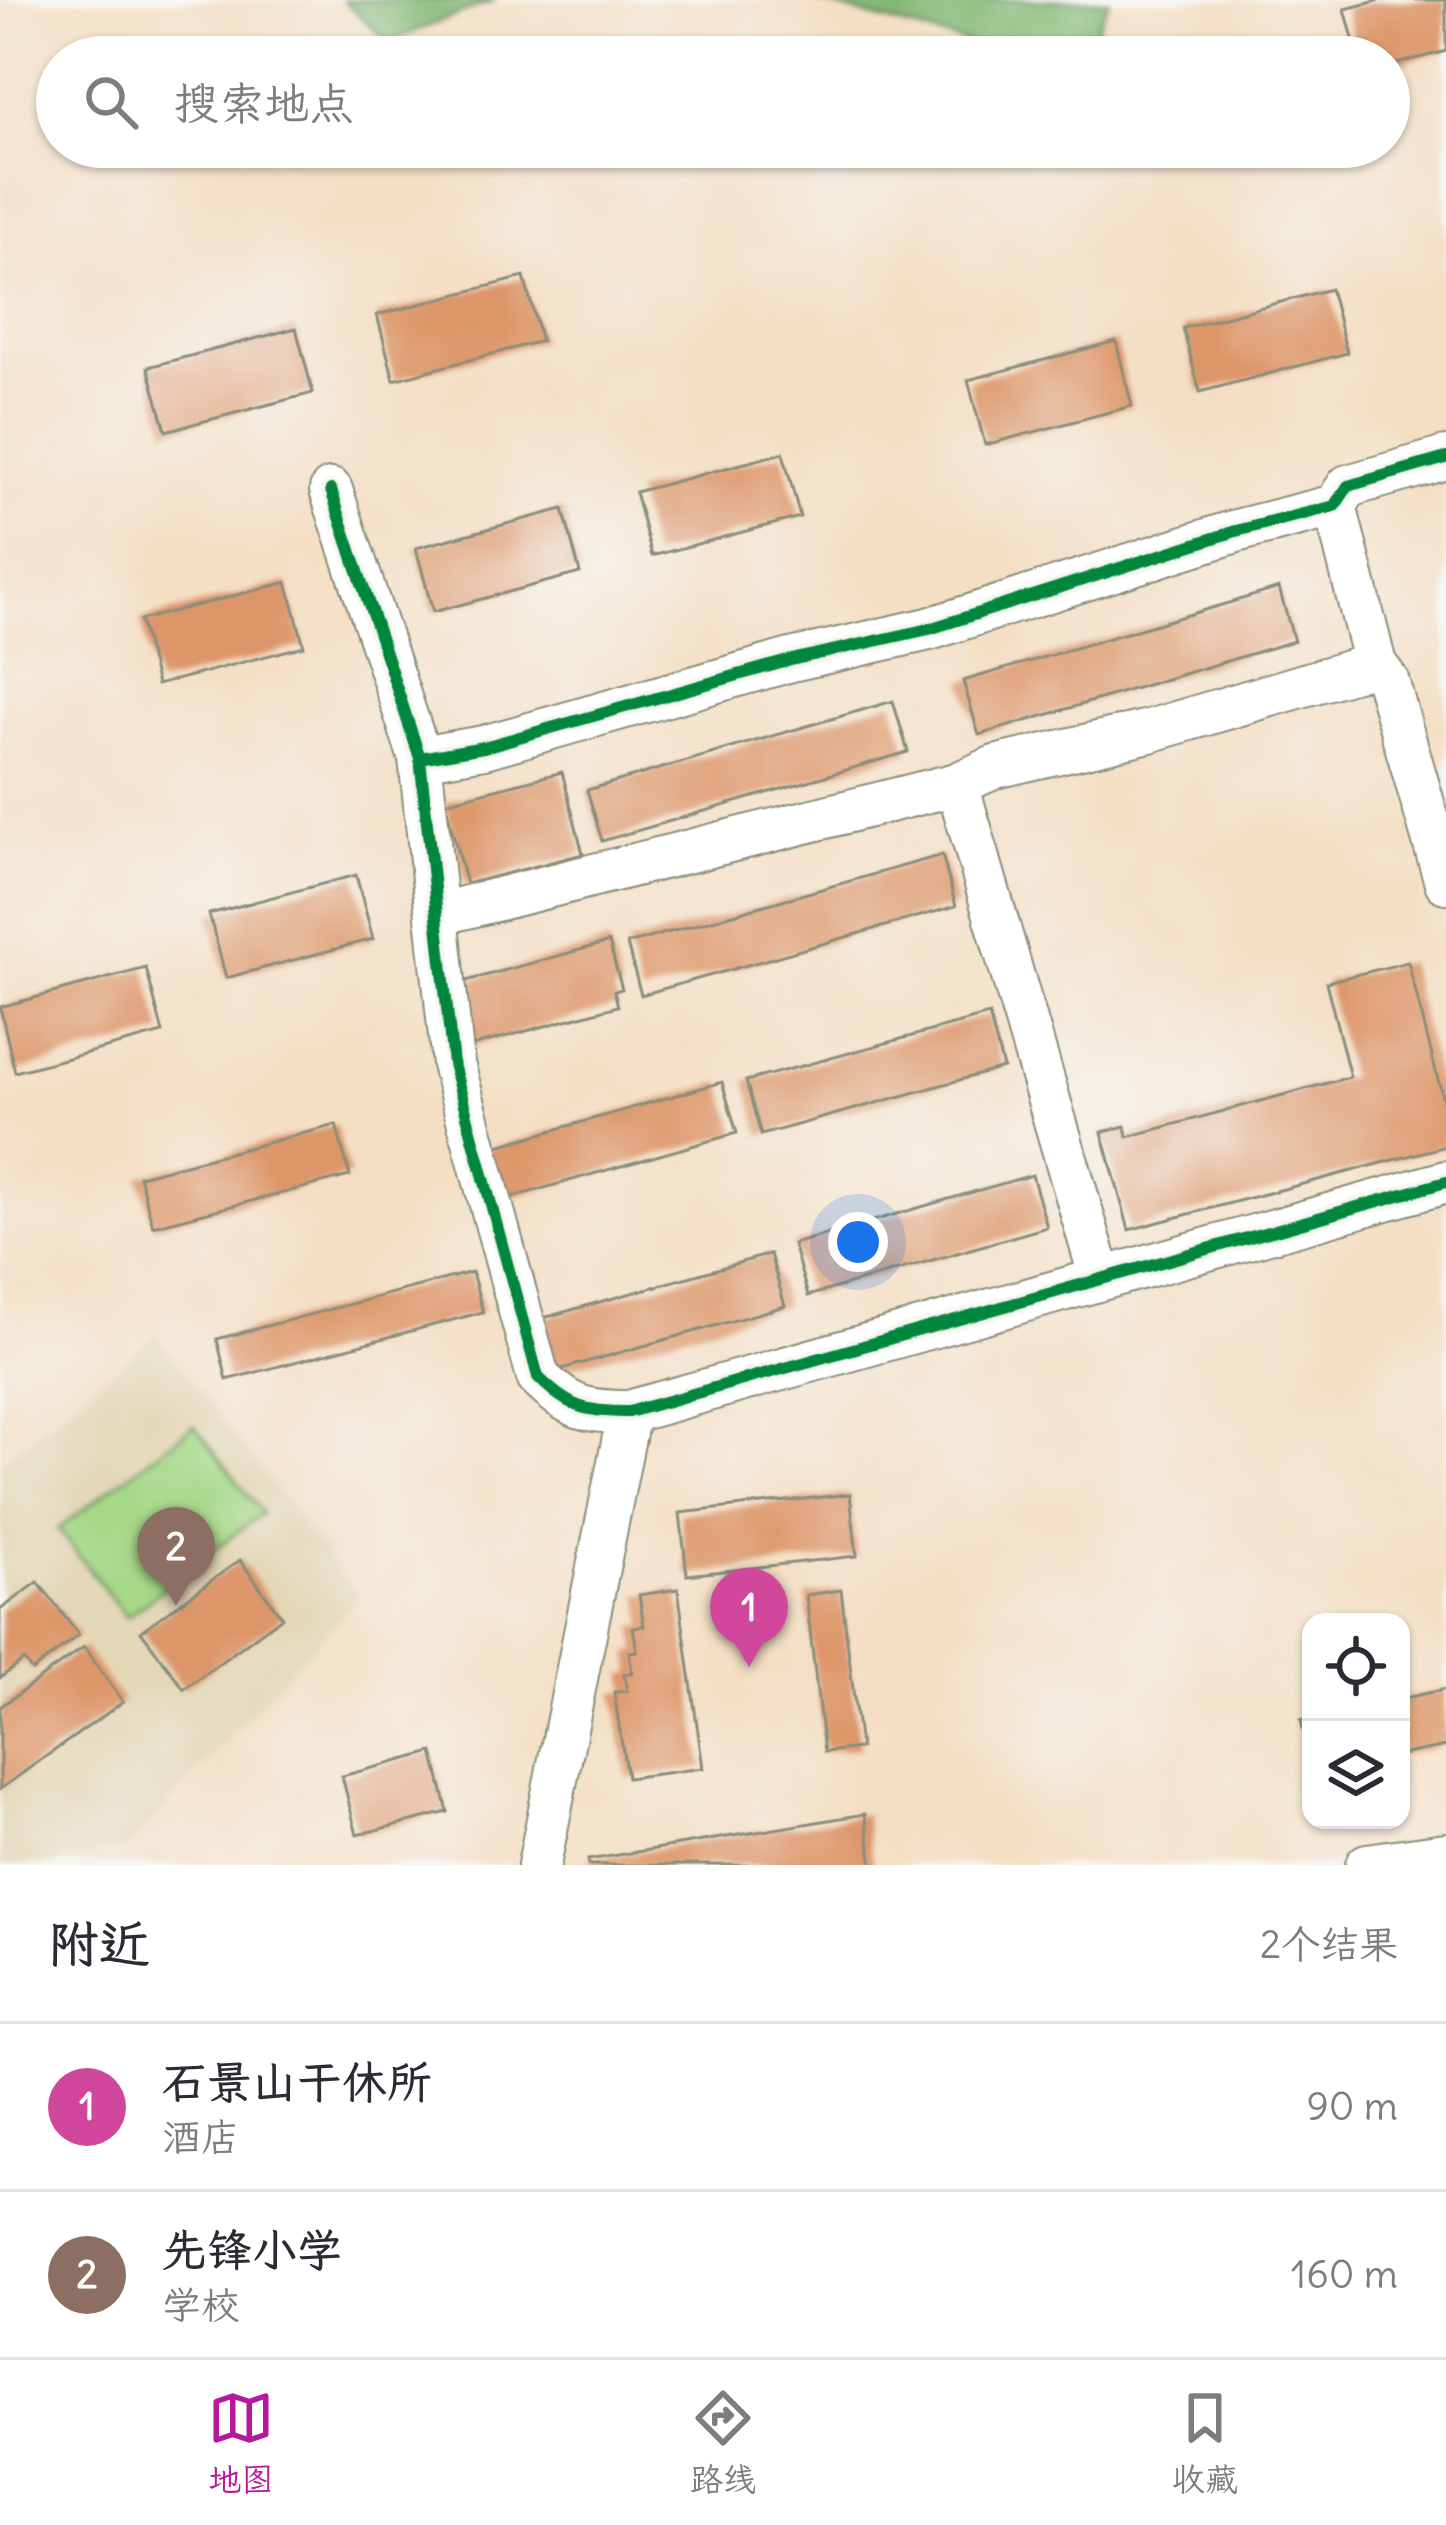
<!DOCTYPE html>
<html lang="zh">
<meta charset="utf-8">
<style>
body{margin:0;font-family:Delius,"LXGW WenKai TC",sans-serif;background:#f7f7f7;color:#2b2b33}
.controls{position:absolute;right:36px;bottom:36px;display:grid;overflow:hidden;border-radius:24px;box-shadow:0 3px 9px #0004}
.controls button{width:108px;height:108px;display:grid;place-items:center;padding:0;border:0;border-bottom:3px solid #e1e1e2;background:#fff;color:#2b2b33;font:60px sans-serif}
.you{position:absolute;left:858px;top:1242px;width:42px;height:42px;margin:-30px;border:9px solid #fff;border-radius:50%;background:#1a73e8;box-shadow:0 0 0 18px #1a73e833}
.badge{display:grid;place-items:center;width:78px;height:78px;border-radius:50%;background:#b5179e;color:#fff;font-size:39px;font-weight:700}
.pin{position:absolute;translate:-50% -99px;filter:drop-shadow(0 3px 6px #0008)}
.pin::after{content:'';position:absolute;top:63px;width:42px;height:36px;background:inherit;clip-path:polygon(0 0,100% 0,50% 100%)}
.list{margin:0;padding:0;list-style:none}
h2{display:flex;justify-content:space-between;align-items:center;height:156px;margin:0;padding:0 48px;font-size:51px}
h2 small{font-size:39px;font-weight:400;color:#7c7c81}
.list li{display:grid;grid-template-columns:78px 1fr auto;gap:36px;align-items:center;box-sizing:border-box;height:168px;padding:0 48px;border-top:3px solid #e1e1e2}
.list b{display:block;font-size:45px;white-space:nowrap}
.list p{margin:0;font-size:39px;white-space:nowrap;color:#7c7c81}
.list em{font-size:39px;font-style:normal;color:#7c7c81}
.icon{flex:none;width:66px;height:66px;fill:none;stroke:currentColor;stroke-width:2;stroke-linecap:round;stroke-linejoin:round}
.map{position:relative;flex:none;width:1446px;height:1865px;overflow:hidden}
.search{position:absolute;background:#fff;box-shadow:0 3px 9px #0004;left:36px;right:36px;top:36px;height:132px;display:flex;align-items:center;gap:30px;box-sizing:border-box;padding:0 42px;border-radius:66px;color:#7c7c81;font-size:45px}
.sheet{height:492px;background:#fff}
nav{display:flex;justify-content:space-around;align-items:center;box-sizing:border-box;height:168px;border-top:3px solid #e1e1e2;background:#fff;font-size:33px;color:#7c7c81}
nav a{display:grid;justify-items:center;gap:6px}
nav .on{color:#b5179e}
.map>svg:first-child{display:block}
</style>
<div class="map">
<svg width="1446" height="1865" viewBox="0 0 1446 1865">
<rect width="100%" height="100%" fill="#f6f6f2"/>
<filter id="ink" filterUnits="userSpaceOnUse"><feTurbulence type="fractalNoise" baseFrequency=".00833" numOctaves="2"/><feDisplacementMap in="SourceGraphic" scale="24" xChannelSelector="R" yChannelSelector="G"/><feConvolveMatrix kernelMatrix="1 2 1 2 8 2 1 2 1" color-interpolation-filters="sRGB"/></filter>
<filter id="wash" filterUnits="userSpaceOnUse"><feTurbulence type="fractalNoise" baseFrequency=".004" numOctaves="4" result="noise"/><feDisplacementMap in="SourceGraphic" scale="48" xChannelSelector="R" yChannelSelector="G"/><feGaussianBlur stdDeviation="2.7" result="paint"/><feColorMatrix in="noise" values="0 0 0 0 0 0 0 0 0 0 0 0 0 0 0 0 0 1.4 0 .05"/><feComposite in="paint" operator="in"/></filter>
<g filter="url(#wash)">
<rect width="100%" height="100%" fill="#f4dfc5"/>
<path fill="#e4d7b7" d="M156,1335L360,1596L128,1848L49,1865H0V1463Z"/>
<path fill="#a6d887" stroke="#628a5e" stroke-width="3" d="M194,1425L262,1513L126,1617L58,1529Z"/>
<path fill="#84b874" stroke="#527a54" stroke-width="3" d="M343,0H495L388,42Z
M811,0H1109L1085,57H1017Z"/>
<g id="blocks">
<path fill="#dd9669" d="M1381,0H1446V51L1389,66V57H1358L1345,9Z
M524,277L541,341L394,380L377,315Z
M1330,289L1347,353L1200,392L1183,328Z
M296,328L313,393L166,431L148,367Z
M1116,341L1132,406L985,445L968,380Z
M783,453L800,517L652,556L635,492Z
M563,509L580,573L433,612L416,548Z
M287,582L304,646L157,685L140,620Z
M1279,588L1294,641L979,735L963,681Z
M893,701L908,752L602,841L587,790Z
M562,772L583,854L466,884L445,802Z
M942,855L956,906L641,995L627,944Z
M356,875L373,939L226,978L209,914Z
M609,942L622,989L614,991L618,1006L468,1047L451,985Z
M1408,962L1446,1111V1146L1129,1230L1102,1132L1125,1126L1128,1137L1350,1077L1326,982Z
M146,968L163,1033L15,1072L0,1007Z
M989,1015L1003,1068L761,1135L746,1081Z
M722,1082L737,1133L499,1201L484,1150Z
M336,1125L350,1176L153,1226L139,1176Z
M1032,1175L1047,1227L808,1296L793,1244Z
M770,1254L785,1306L551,1372L536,1320Z
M472,1272L483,1312L227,1380L217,1339Z
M850,1494L857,1556L687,1575L680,1513Z
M240,1560L282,1617L184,1689L141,1631Z
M38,1582L79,1635L32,1671L24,1660L0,1678V1610Z
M678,1589L703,1768L627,1778L614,1692L627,1691L624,1674L632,1673L629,1652L637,1651L633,1627L644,1626L639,1595Z
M841,1590L860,1748L824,1752L806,1595Z
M84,1647L123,1702L0,1789V1707Z
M1446,1689V1746L1401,1755V1699Z
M1311,1718V1756H1309L1301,1720Z
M433,1752L448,1812L357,1835L342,1776Z
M865,1814L873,1865H589L588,1860Z"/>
</g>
</g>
<g filter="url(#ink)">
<use href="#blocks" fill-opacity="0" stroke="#8a8e7c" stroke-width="3"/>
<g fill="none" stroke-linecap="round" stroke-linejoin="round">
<g stroke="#8a8e7c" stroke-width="46">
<path id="minor" d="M331,490L420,758L453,1064L538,1377C569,1408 585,1412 629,1412L1446,1182
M1335,506L1375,664L1387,680L1446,882
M420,758L484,747L791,660L929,629L1236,531L1335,506L1348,486L1446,458
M957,784L1101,1279
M443,913L957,784L995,767L1149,731L1375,664
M539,1865L629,1412
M1367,1865L1446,1854"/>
</g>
<use href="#minor" stroke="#fff" stroke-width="42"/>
<g stroke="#f6f6f2" stroke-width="20">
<path id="cycleway" d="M331,490L420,758L453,1064L538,1377C569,1408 585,1412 629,1412L1446,1182
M420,758L484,747L791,660L929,629L1236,531L1335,506L1348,486L1446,458"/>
</g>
<use href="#cycleway" stroke="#00873e" stroke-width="12"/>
</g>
</g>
</svg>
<div class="controls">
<button><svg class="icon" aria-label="locate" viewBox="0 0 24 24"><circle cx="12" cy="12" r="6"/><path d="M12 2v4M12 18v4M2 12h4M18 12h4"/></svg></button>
<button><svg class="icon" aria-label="layers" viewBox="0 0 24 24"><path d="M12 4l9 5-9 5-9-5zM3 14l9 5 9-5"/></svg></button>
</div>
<div class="you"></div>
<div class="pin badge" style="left:749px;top:1667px;background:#d1479c">1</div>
<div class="pin badge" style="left:176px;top:1606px;background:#8d6e63">2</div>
<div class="search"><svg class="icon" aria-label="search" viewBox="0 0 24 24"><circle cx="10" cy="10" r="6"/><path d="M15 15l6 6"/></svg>搜索地点</div>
</div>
<section class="sheet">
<h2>附近<small>2个结果</small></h2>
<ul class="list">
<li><span class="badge" style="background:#d1479c">1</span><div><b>石景山干休所</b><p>酒店</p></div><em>90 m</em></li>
<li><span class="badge" style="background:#8d6e63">2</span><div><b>先锋小学</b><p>学校</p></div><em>160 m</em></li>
</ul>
</section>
<nav>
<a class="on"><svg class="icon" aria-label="map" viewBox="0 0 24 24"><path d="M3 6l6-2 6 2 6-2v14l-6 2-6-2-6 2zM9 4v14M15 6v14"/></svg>地图</a>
<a><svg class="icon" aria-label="directions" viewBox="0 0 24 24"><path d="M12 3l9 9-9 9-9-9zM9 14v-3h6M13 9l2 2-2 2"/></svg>路线</a>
<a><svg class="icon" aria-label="saved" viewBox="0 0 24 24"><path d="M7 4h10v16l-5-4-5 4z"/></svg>收藏</a>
</nav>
